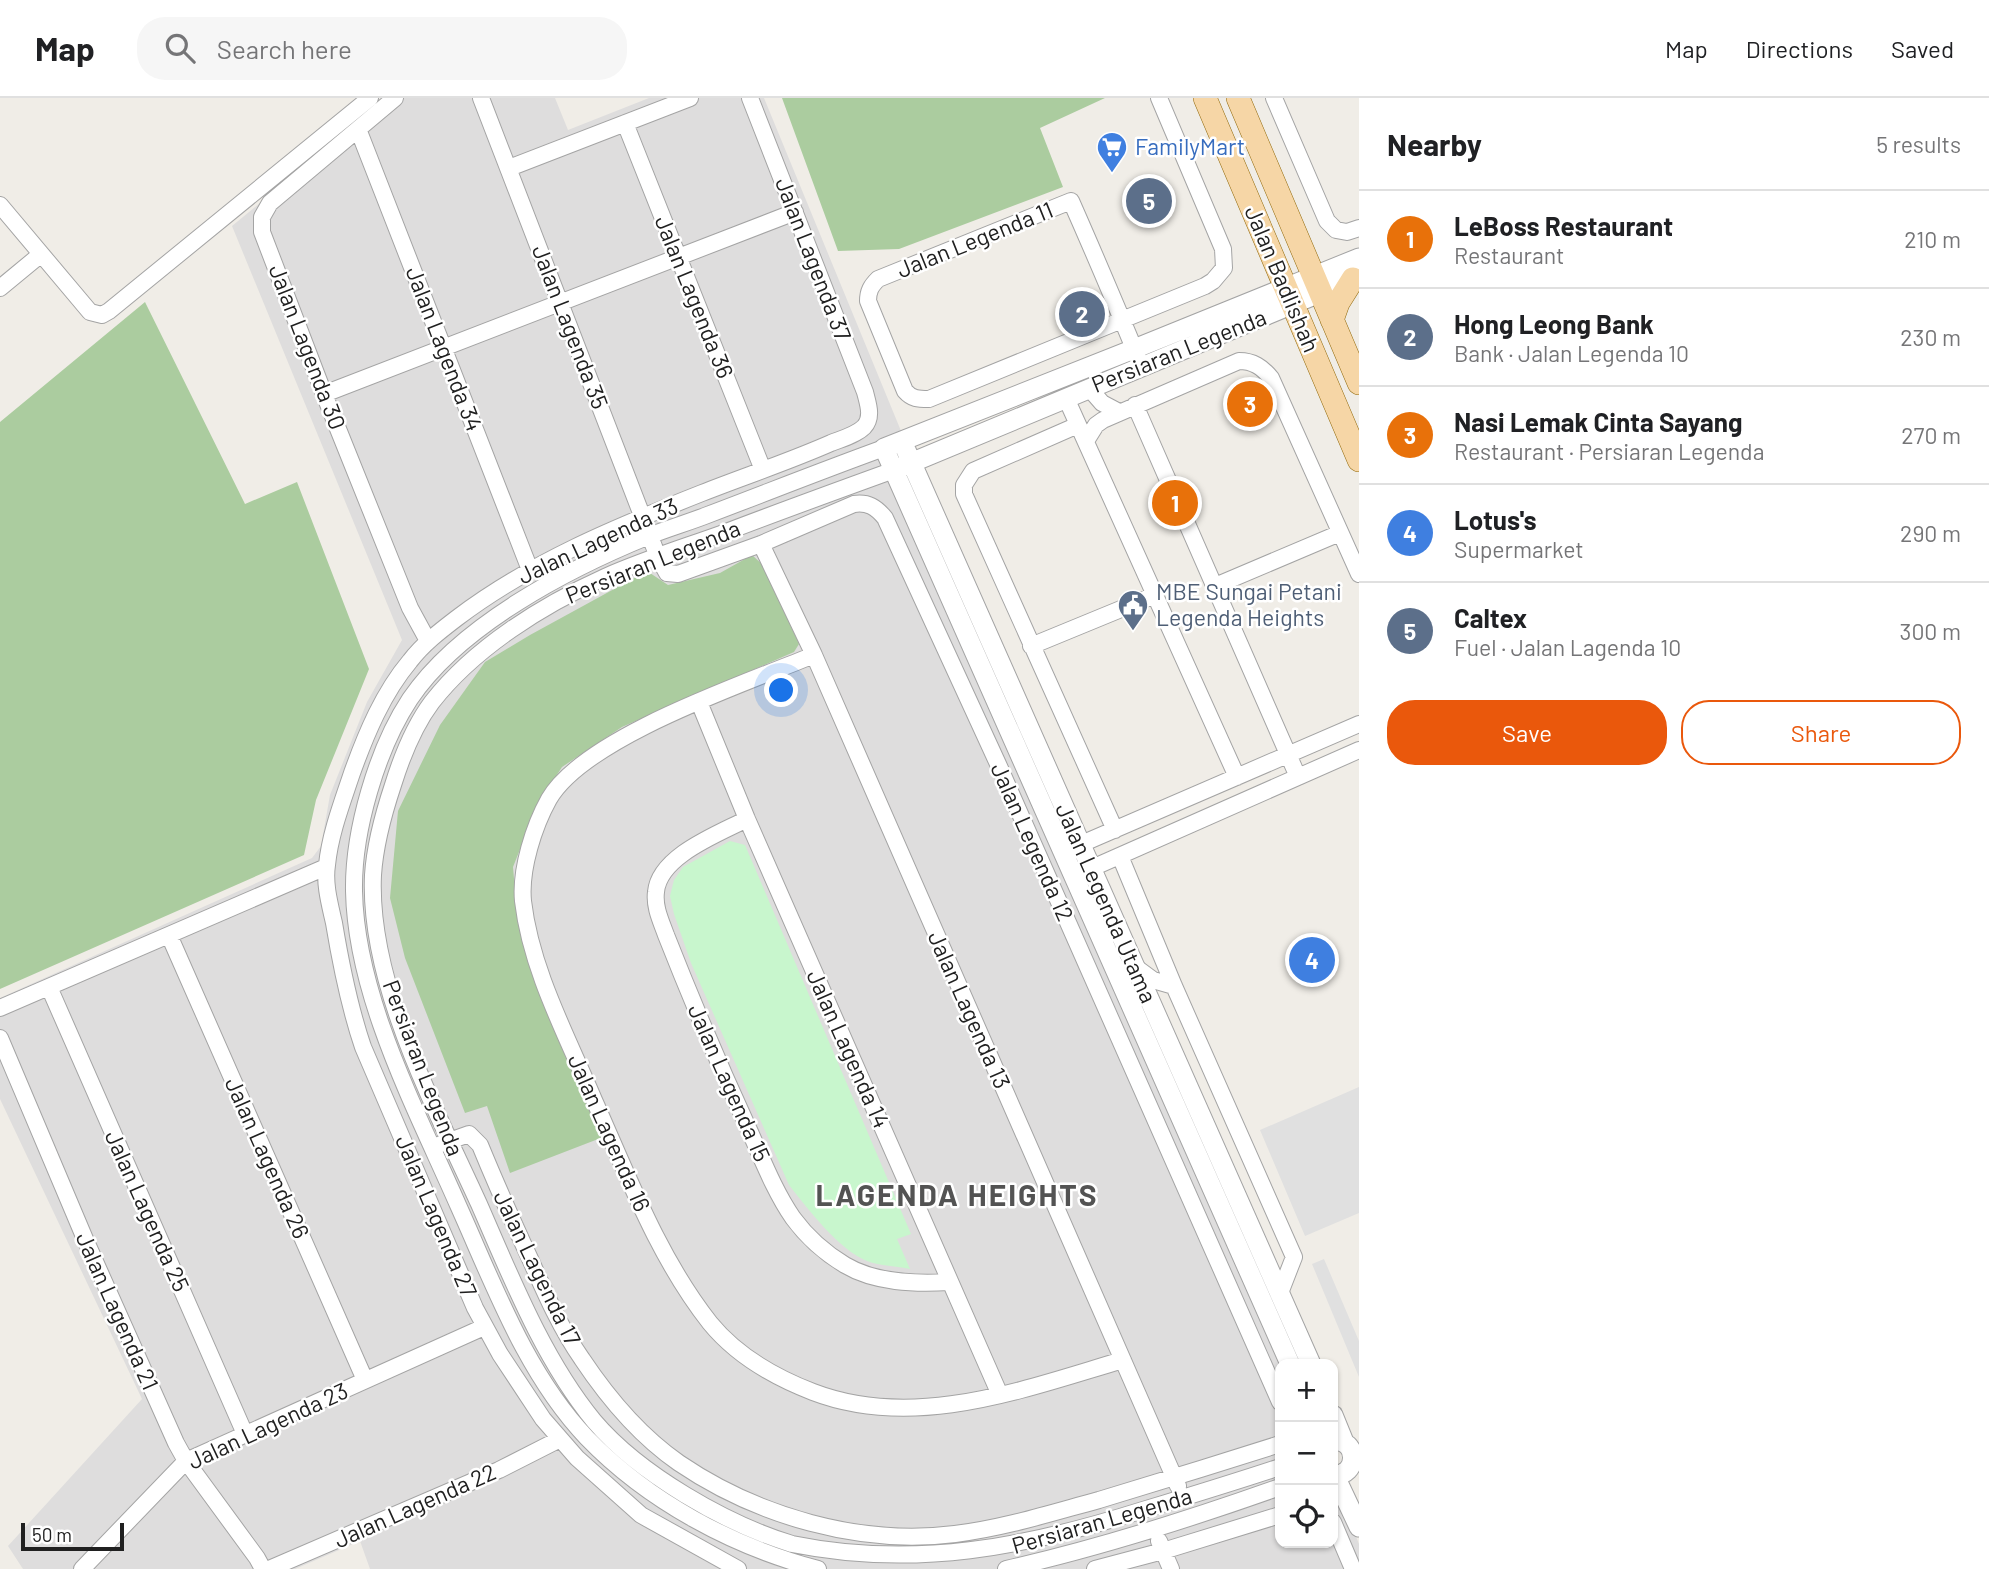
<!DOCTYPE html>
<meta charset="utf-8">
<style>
body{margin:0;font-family:Barlow,sans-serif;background:#f6f6f6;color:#202124}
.controls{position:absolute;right:21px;bottom:21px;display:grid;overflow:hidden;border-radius:14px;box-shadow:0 2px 5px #0004}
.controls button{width:63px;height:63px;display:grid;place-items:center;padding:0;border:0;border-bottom:2px solid #e0e0e0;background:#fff;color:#202124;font:35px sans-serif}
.scale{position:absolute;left:21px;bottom:18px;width:103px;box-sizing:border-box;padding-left:7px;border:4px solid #202020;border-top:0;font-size:19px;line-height:24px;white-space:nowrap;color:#202020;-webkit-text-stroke:5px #fff;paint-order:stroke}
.you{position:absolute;left:782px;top:593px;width:24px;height:24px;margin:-18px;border:5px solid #fff;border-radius:50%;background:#1a73e8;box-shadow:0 0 0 10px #1a73e833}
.badge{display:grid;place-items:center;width:46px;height:46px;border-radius:50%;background:#ea580c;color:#fff;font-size:23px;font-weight:700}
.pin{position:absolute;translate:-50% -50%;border:4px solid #fff;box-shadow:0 2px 7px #0006}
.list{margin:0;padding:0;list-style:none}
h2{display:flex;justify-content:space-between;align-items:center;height:91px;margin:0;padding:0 28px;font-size:30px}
h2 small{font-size:23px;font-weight:400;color:#757577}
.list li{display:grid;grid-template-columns:46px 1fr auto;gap:21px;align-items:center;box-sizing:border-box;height:98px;padding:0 28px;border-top:2px solid #e0e0e0}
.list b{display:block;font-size:26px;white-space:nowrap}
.list p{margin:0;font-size:23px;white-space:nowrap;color:#757577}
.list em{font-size:23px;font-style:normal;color:#757577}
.actions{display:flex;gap:14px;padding:21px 28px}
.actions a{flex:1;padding:16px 0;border:2px solid #ea580c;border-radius:28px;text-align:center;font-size:24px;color:#ea580c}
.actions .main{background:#ea580c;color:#fff}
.icon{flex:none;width:38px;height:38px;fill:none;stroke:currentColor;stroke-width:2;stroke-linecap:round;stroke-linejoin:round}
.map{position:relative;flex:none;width:1359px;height:1471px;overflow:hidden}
header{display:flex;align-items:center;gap:42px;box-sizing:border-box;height:98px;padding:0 35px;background:#fff;border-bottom:2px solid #e0e0e0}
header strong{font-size:33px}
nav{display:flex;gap:38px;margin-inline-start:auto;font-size:24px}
.search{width:490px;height:63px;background:#f6f6f6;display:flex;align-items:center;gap:18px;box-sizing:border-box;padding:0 24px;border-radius:28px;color:#757577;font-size:26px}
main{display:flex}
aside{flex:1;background:#fff}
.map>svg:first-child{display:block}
</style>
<header>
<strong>Map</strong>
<div class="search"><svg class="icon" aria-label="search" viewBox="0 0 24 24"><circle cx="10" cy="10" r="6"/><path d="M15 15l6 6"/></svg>Search here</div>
<nav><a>Map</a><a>Directions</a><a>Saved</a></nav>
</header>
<main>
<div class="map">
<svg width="1359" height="1471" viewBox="0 0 1359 1471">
<rect width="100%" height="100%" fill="#f0ede7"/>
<path fill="#dedddd" d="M388,0H555L568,32L649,0H764L1285,1266H1280V1445H1333V1382L1359,1446V1471H370L360,1443L295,1471H23L8,1448L142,1301L0,1001V900L312,760L321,748L330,697L367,604L402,542L232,128Z"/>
<path fill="#abcc9f" d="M782,0H1105L1040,30L1063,89L899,151L838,153Z
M145,204L245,406L297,384L369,571L316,702L304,757L0,891V324Z
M752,457L763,467L799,546L794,554L622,629L562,669L538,706L513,769L518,826L606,1038L510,1075L487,1008L465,1015L405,860L390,800L398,713L440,627L485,564L530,537L647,473L668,487L720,475Z"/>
<path fill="#c8f6cd" d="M730,743L745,747L911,1136L897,1141L910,1171C897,1168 880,1168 867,1163C839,1152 808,1111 789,1087L691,865L674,816L670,798L674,782L683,769Z"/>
<path fill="#e0e0e0" d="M1359,989V1115L1305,1138L1260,1032Z
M1324,1161L1359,1243V1279L1312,1166Z"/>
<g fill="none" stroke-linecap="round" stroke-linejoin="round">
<g stroke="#a4a4a4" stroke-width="18">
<path id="minor" d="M395,0L270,105L262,119V134L324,296L410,510L428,543
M481,0L658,459L667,475L678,476L761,446L854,406C868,404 876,409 885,420L998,666L1280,1304
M1274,0L1327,123L1336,132L1347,134L1359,130
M625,25L763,372
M358,31L530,472
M509,70L690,0
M0,107L90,214L102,217L109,213L370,0
M0,190L40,157
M1138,260C1116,207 1094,155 1071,103L878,181C871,188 868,193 868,203L905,293C912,301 918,301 929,301L1205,188L1213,183L1224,170L1223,151L1159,0
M1089,290L1102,305L1119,314
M324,296L795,114
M1066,300L1237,679
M1135,307L1298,679
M1078,327L973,373L964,387V396L1115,732
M1086,343L1096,327L1103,322L1239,263C1253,263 1262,269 1271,280L1359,476
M894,372C836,393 778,414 721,436C682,450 643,462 605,479C543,507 475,549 432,604C414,628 402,658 393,687C383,717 375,746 373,777C368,885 435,1009 479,1106C511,1179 543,1261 594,1323C639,1376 726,1426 792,1446C915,1471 1026,1449 1143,1412C1189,1398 1235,1384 1280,1369
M761,446L814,557L1178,1388
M1215,488L1340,435
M1031,548L1155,497
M814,557C746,585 585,639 549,701C534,728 520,771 523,803C531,872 567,938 594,1002C628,1078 658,1159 710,1225C737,1258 774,1279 813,1294C915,1333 1024,1291 1123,1262
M699,604L747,721L1000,1297
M747,721C718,736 659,758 656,794C654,809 661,823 666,837C692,903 720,969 750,1034C763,1063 775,1094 793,1120C807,1139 825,1155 845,1167C875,1185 915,1186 949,1184
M1072,750L1359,626
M1120,758L1174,888L1294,1159L1280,1195
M1083,774L1359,652
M169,837L365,1282
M1134,868L1153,882L1174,888
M49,889L245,1336
M0,910L326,769
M0,940L85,1141L176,1345L186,1363L257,1460L263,1471
M441,1046L469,1036L480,1047C496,1086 513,1124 531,1163C546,1197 561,1231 582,1261C608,1300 640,1338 679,1365C757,1418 860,1448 955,1436C1004,1430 1051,1415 1099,1402C1159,1384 1220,1365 1280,1346
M1333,1424L1353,1471
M1159,1443L1171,1471
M82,1471L186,1363L484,1229
M269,1471L499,1372L560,1341
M738,1471L641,1417L577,1360L543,1321L500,1256L475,1210L363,949C349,908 341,867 334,825C330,807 324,786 327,767C330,736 342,705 352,675C366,636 383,595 410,563C423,546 440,533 457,520C531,464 616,429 702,395C745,378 788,364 831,345C841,341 856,337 864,329C873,319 868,306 865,294L750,0
M818,1471C733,1449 648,1403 587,1340C526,1276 494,1187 458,1107C416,1011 356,899 354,793C353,733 377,651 410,601C460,527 568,471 649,438C669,430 690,424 710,416C768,394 826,371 884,350
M1006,1471C1099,1450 1190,1421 1280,1389
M1095,1471L1163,1453L1280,1417"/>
</g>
<g stroke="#a4a4a4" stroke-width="21">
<path id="tertiary" d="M902,343L1311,1266
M901,369L1358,179
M1290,1266L884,350L1134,251L1359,160
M1333,1317L1344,1344
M1333,1343C1359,1340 1359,1379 1333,1377
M1335,1378L1359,1429"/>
</g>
<g stroke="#91690b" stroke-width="24">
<path id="primary" d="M1205,0L1359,362
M1238,0L1359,285
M1332,222L1338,205L1353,181"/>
</g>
<use href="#minor" stroke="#fff" stroke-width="16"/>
<use href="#tertiary" stroke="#fff" stroke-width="19"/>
<use href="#primary" stroke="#f6d6a6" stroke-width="23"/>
</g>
<defs>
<g id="supermarket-pin" transform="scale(1.575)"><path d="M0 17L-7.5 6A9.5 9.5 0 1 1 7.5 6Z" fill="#3f7fe0" stroke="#fff"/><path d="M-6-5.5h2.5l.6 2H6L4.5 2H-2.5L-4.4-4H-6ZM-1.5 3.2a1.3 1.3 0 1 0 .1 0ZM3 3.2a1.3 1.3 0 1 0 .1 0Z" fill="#fff"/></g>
<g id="civic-pin" transform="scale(1.575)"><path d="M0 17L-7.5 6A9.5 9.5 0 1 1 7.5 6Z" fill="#5c6f8a" stroke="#fff"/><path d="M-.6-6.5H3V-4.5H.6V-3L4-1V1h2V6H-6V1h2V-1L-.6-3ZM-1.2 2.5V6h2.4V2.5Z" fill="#fff"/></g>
</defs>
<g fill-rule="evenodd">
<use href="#supermarket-pin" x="1112" y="49"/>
<use href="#civic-pin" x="1133" y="507"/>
</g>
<g text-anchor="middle" stroke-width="5" stroke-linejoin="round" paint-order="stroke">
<g font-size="23" fill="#366cbe" stroke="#fff" text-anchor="start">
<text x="1135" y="57">FamilyMart</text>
</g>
<g font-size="23" fill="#202020" stroke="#fff">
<text transform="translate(975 142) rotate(-22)" y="8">Jalan Legenda 11</text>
<text transform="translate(813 161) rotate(69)" y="8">Jalan Lagenda 37</text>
<text transform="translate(1282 181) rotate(67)" y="8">Jalan Badlishah</text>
<text transform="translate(694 199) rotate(68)" y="8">Jalan Lagenda 36</text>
<text transform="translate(570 229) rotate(69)" y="8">Jalan Lagenda 35</text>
<text transform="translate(307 249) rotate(69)" y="8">Jalan Lagenda 30</text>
<text transform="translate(444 251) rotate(69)" y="8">Jalan Lagenda 34</text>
<text transform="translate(1179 253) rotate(-22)" y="8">Persiaran Legenda</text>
<text transform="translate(598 443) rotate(-25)" y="8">Jalan Lagenda 33</text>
<text transform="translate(653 464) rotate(-22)" y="8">Persiaran Legenda</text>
<text transform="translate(1032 744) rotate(66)" y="8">Jalan Legenda 12</text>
<text transform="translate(1106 805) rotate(66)" y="8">Jalan Legenda Utama</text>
<text transform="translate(969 912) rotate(66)" y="8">Jalan Lagenda 13</text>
<text transform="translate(848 951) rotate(66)" y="8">Jalan Lagenda 14</text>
<text transform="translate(423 970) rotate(69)" y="8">Persiaran Legenda</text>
<text transform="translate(729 985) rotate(66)" y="8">Jalan Lagenda 15</text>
<text transform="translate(609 1035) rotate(66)" y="8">Jalan Lagenda 16</text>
<text transform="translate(267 1060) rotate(66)" y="8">Jalan Lagenda 26</text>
<text transform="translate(147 1113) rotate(66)" y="8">Jalan Lagenda 25</text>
<text transform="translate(436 1118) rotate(67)" y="8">Jalan Lagenda 27</text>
<text transform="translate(537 1170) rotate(64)" y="8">Jalan Lagenda 17</text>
<text transform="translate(117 1213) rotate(66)" y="8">Jalan Lagenda 21</text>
<text transform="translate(268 1328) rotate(-25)" y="8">Jalan Lagenda 23</text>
<text transform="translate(415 1408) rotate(-24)" y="8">Jalan Lagenda 22</text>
<text transform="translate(1102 1423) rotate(-16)" y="8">Persiaran Legenda</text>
</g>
<g font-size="23" fill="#4e5e75" stroke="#fff" text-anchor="start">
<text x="1156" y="502">MBE Sungai Petani<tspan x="1156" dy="26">Legenda Heights</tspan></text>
</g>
<g font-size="30" font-weight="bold" letter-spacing="2" fill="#535353" stroke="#fff">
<text x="957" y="1108">LAGENDA HEIGHTS</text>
</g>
</g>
</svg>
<div class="controls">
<button>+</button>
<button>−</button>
<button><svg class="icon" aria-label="locate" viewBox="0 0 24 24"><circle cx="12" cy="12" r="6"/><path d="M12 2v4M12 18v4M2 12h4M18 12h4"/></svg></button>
</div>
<div class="scale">50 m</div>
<div class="you"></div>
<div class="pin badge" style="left:1175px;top:405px;background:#e8710a">1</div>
<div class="pin badge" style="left:1082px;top:216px;background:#5c6f8a">2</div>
<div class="pin badge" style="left:1250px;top:306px;background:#e8710a">3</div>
<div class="pin badge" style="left:1312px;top:862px;background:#3f7fe0">4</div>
<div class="pin badge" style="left:1149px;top:103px;background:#5c6f8a">5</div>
</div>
<aside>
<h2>Nearby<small>5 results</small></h2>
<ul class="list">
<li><span class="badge" style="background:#e8710a">1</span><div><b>LeBoss Restaurant</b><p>Restaurant</p></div><em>210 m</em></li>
<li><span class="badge" style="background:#5c6f8a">2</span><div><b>Hong Leong Bank</b><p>Bank · Jalan Legenda 10</p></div><em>230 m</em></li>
<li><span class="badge" style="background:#e8710a">3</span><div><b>Nasi Lemak Cinta Sayang</b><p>Restaurant · Persiaran Legenda</p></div><em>270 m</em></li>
<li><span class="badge" style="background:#3f7fe0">4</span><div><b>Lotus's</b><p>Supermarket</p></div><em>290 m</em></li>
<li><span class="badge" style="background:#5c6f8a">5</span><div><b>Caltex</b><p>Fuel · Jalan Lagenda 10</p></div><em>300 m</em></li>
</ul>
<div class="actions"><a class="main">Save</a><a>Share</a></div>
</aside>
</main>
